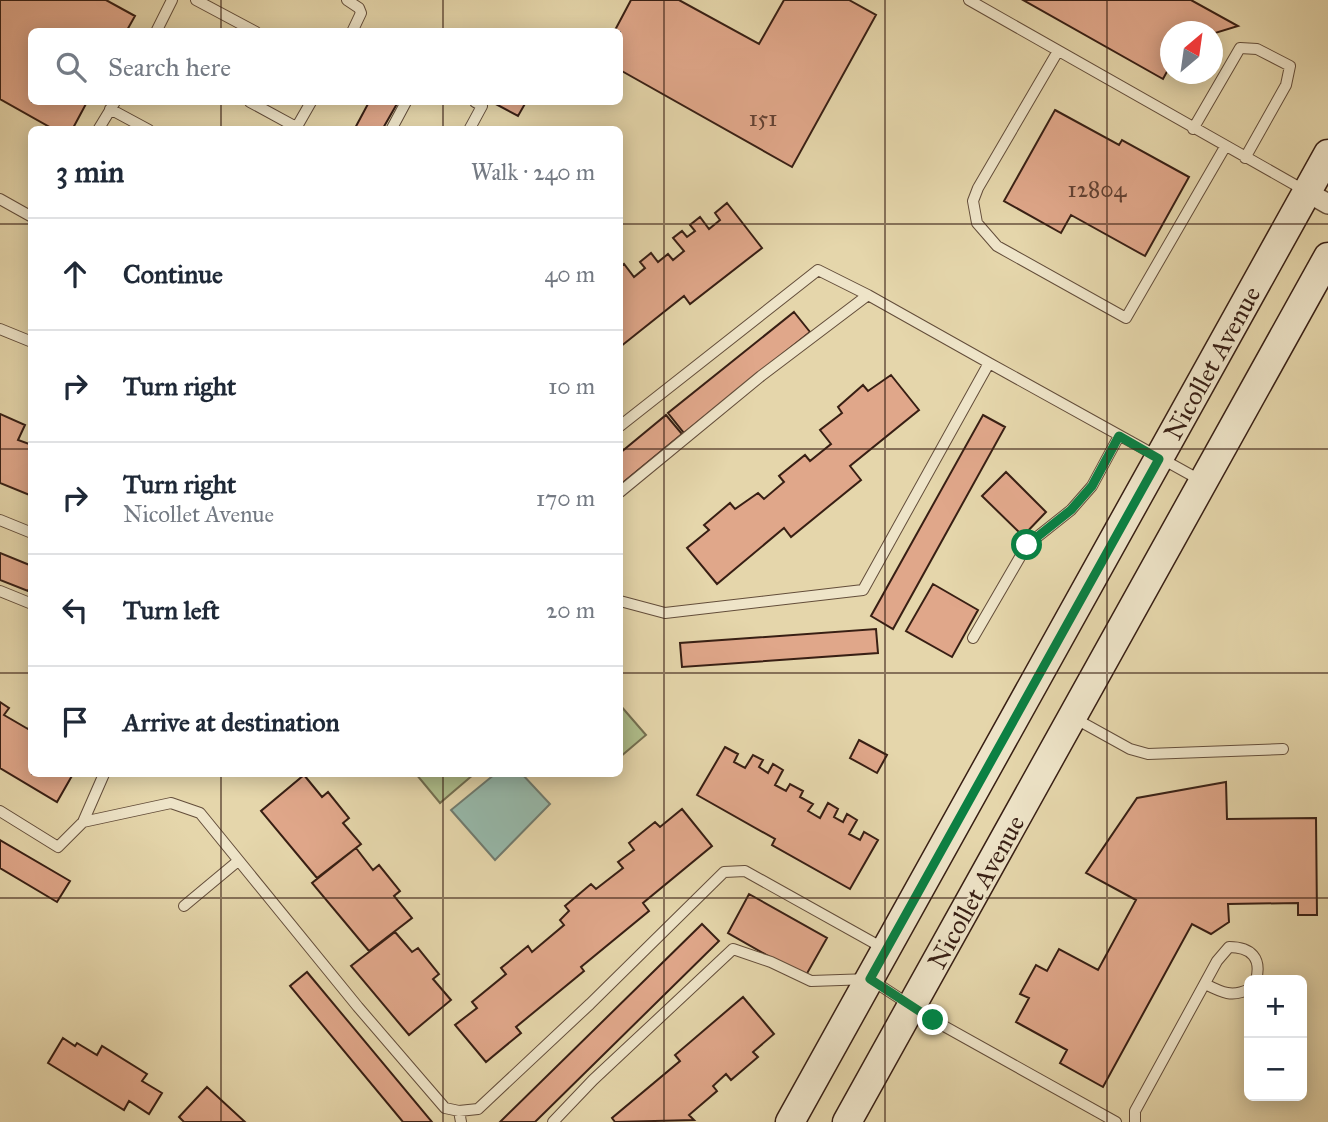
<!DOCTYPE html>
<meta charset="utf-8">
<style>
body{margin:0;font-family:"IM FELL Great Primer",serif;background:#f6f6f7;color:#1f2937}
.controls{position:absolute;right:21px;bottom:21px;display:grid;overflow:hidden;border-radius:10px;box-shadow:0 4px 18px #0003}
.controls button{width:63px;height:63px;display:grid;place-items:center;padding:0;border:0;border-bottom:2px solid #e0e1e3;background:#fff;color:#1f2937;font:35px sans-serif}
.compass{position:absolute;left:1160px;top:21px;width:63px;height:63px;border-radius:50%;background:#fff;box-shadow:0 4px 18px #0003;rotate:29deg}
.stop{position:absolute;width:21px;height:21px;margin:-16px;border:5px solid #0b8043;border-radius:50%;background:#fff}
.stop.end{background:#0b8043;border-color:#fff;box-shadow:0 2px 7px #0008}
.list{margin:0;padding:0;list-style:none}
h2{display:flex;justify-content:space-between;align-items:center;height:91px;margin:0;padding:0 28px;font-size:30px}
h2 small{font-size:23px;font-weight:400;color:#747a83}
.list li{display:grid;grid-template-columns:46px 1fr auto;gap:21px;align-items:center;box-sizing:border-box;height:112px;padding:0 28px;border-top:2px solid #e0e1e3}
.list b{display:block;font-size:26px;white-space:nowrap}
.list p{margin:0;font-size:23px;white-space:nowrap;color:#747a83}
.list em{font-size:23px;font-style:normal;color:#747a83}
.icon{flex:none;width:38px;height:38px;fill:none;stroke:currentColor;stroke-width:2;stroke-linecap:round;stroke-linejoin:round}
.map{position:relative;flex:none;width:1328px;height:1122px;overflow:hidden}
.search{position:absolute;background:#fff;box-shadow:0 4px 18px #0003;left:28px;top:28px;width:595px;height:77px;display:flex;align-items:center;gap:18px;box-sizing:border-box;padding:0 24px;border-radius:10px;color:#747a83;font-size:26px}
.panel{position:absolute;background:#fff;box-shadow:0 4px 18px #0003;left:28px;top:126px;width:595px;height:651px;border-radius:10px}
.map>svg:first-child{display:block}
</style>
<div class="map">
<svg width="1328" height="1122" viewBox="0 0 1328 1122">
<rect width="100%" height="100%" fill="#e5d6ab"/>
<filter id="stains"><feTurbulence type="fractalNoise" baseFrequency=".00286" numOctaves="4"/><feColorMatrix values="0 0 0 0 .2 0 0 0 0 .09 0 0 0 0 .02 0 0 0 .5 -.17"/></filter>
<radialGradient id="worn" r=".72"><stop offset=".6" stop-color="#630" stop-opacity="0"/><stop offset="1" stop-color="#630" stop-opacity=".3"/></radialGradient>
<path fill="#b0bf8c" stroke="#746f50" stroke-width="2" d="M620,705L646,735L620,757Z
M416,774H474L440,803Z"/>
<path fill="#96b9ab" stroke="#707b6f" stroke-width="2" d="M495,774H522L550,804L495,860L451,810Z"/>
<path fill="#e0a78a" stroke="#381f14" stroke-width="2" d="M0,0H106L135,16L126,32H32V102H87L72,130H55L0,99Z
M631,0H679L759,44L784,0H849L876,15L792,167L620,70V32H614Z
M1023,0H1191L1238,26L1212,34V32H1170V66L1163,79Z
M369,102H398L382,130H354Z
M492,102H526L518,116Z
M1055,110L1119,145L1122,140L1189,177L1145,256L1071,215L1061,233L1004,201Z
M727,203L762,248L690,304L684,296L620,347V267L624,264L634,277L645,268L640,262L651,253L658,262L668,254L673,260L684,251L673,238L682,231L687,237L695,231L690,225L700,217L709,229L720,220L715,213Z
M794,312L810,332L684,433L668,413Z
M891,375L919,410L850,466L861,480L791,537L784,528L717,584L687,548L709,530L704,525L730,503L735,509L758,493L764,499L784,482L779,476L805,455L810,461L831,444L820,430L842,413L838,407L863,385L868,391Z
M0,414L25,425L18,440L32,445V496L0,483Z
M666,415L682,434L620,485V453Z
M983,415L1005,427L893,629L871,616Z
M1006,472L1046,512L1023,536L982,496Z
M0,553L32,566V583L28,591L0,580Z
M933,584L978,610L952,657L906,631Z
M876,629L878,653L682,667L680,643Z
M0,702L9,708L4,715L28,729L32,723V774H73L57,802L0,768Z
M859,740L887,755L877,773L850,758Z
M725,747L738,754L734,762L745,768L753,755L763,760L759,767L768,773L773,764L783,770L775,785L786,791L790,784L803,791L800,797L813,804L808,811L820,818L828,803L838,809L834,817L843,822L847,814L857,820L849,834L860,840L864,832L878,840L850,889L772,845L775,839L697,795Z
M304,775L322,797L328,792L349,818L343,823L361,844L317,878L261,811Z
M1226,782L1227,819L1316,818L1317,915H1298V903L1228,904L1229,922L1211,934L1192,924L1103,1087L1060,1063L1067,1050L1016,1022L1029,998L1020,994L1036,965L1047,971L1059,949L1098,970L1136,900L1086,873L1137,798Z
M682,809L712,846L643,903L649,911L581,967L584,971L516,1027L521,1033L486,1062L455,1025L477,1008L472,1002L506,974L501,968L528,946L532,952L564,925L560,920L569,911L565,906L591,884L596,889L623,868L618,862L634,850L629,843L655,822L660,827Z
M0,840L70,881L57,902L0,868Z
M356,848L373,870L379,865L400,891L394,896L412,918L369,951L312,883Z
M749,894L827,938L805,977L728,933Z
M702,924L719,941L535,1122H500Z
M395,932L412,952L418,948L439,974L433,979L451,1000L409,1035L351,966Z
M307,972L432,1122H403L290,986Z
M743,997L774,1034L753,1052L758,1057L731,1080L726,1074L713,1086L717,1091L689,1115L694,1120L615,1122L612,1118L680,1061L675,1055Z
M63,1038L75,1046L77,1043L97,1055L102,1046L147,1074L142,1081L162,1093L149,1114L129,1101L124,1110L48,1063Z
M207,1087L245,1122H184L179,1117Z"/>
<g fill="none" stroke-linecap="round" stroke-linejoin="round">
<g stroke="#634d3a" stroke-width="12">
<path id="lane" d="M196,0L256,32
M347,0L359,8L361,13L352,32
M969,0L1304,190
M156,32L172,0
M1058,51L978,188L973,201L977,223L997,246L1126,318L1225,147
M250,102L296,127
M110,109L149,130
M1193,129L1240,48L1257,49L1290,66L1286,85L1245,158
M98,130L115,102
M295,130L311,102
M391,130L406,102
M469,130L482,106L475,102
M0,199L32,217
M0,329L32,342
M620,426L818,270L868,295
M620,492L761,376L868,295L989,363
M0,520L32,533
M0,591L32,604
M620,601L665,613L863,590L989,363L1200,480
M973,638L1027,545L1071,510L1092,486L1119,436
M1074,718L1130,749L1148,754L1283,749
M0,811L58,847L83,822L171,803L200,813L358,1007L445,1108L459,1111L478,1109L590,1004L724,872L745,871L883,948
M83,822L104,774
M184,906L238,861
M1205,984C1221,992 1232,998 1249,989
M459,1111L461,1122
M553,1122L593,1080L733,949L771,962L811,981L870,979L933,1020L1116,1122
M1135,1122V1111L1217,961L1229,947C1251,947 1262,958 1256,980"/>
</g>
<g stroke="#634d3a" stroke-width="22">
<path id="street" d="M1307,192L1328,204"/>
</g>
<g stroke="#381f14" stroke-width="31">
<path id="secondary" d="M790,1122L1328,154
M847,1122L1328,257"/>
</g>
<use href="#lane" stroke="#eee4c8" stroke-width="10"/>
<use href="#street" stroke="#eee4c8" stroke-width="19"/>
<use href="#secondary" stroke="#eee4c8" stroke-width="28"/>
</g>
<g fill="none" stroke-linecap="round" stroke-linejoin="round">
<path stroke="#0b8043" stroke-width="9" d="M933,1020L870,979L1159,459L1119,436L1092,486L1071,510L1027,545"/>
</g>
<path fill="none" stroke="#381f14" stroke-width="2" stroke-opacity="0.55" d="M221,0V32M443,0V32M664,0V1122M885,0V1122M1107,0V1122M221,102V130M443,102V130M0,224H32M620,224H1328M0,449H32M620,449H1328M0,673H32M620,673H1328M221,774V1122M443,774V1122M0,898H1328"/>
<g text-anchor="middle" stroke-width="5" stroke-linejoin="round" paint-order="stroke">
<g font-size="23" fill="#624132">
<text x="763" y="126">151</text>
<text x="1097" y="197">12804</text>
</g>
<g font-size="26" fill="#381f14" stroke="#eee4c8">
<text transform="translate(1212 363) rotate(-61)" y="9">Nicollet Avenue</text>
<text transform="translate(976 892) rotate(-61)" y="9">Nicollet Avenue</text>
</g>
</g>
<rect width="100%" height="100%" filter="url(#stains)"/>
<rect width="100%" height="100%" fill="url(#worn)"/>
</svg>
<div class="controls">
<button>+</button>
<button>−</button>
</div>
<svg class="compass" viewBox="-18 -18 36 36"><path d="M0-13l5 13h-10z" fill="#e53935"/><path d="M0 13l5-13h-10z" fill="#747a83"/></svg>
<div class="stop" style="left:1027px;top:545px"></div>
<div class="stop end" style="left:933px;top:1020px"></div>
<div class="search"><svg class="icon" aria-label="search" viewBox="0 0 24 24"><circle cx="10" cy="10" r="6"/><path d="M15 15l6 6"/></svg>Search here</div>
<section class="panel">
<h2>3 min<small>Walk · 240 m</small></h2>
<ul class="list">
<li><svg class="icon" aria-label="ahead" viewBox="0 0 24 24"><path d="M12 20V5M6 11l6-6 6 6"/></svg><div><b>Continue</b></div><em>40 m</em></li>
<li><svg class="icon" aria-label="right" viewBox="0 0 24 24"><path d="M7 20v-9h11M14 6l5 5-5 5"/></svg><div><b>Turn right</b></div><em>10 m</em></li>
<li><svg class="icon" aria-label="right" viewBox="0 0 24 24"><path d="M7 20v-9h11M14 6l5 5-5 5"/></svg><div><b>Turn right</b><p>Nicollet Avenue</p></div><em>170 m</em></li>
<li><svg class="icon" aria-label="left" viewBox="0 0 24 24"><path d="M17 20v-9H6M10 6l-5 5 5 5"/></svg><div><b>Turn left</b></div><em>20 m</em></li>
<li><svg class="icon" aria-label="arrive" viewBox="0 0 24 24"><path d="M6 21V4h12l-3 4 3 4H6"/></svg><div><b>Arrive at destination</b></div></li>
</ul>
</section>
</div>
